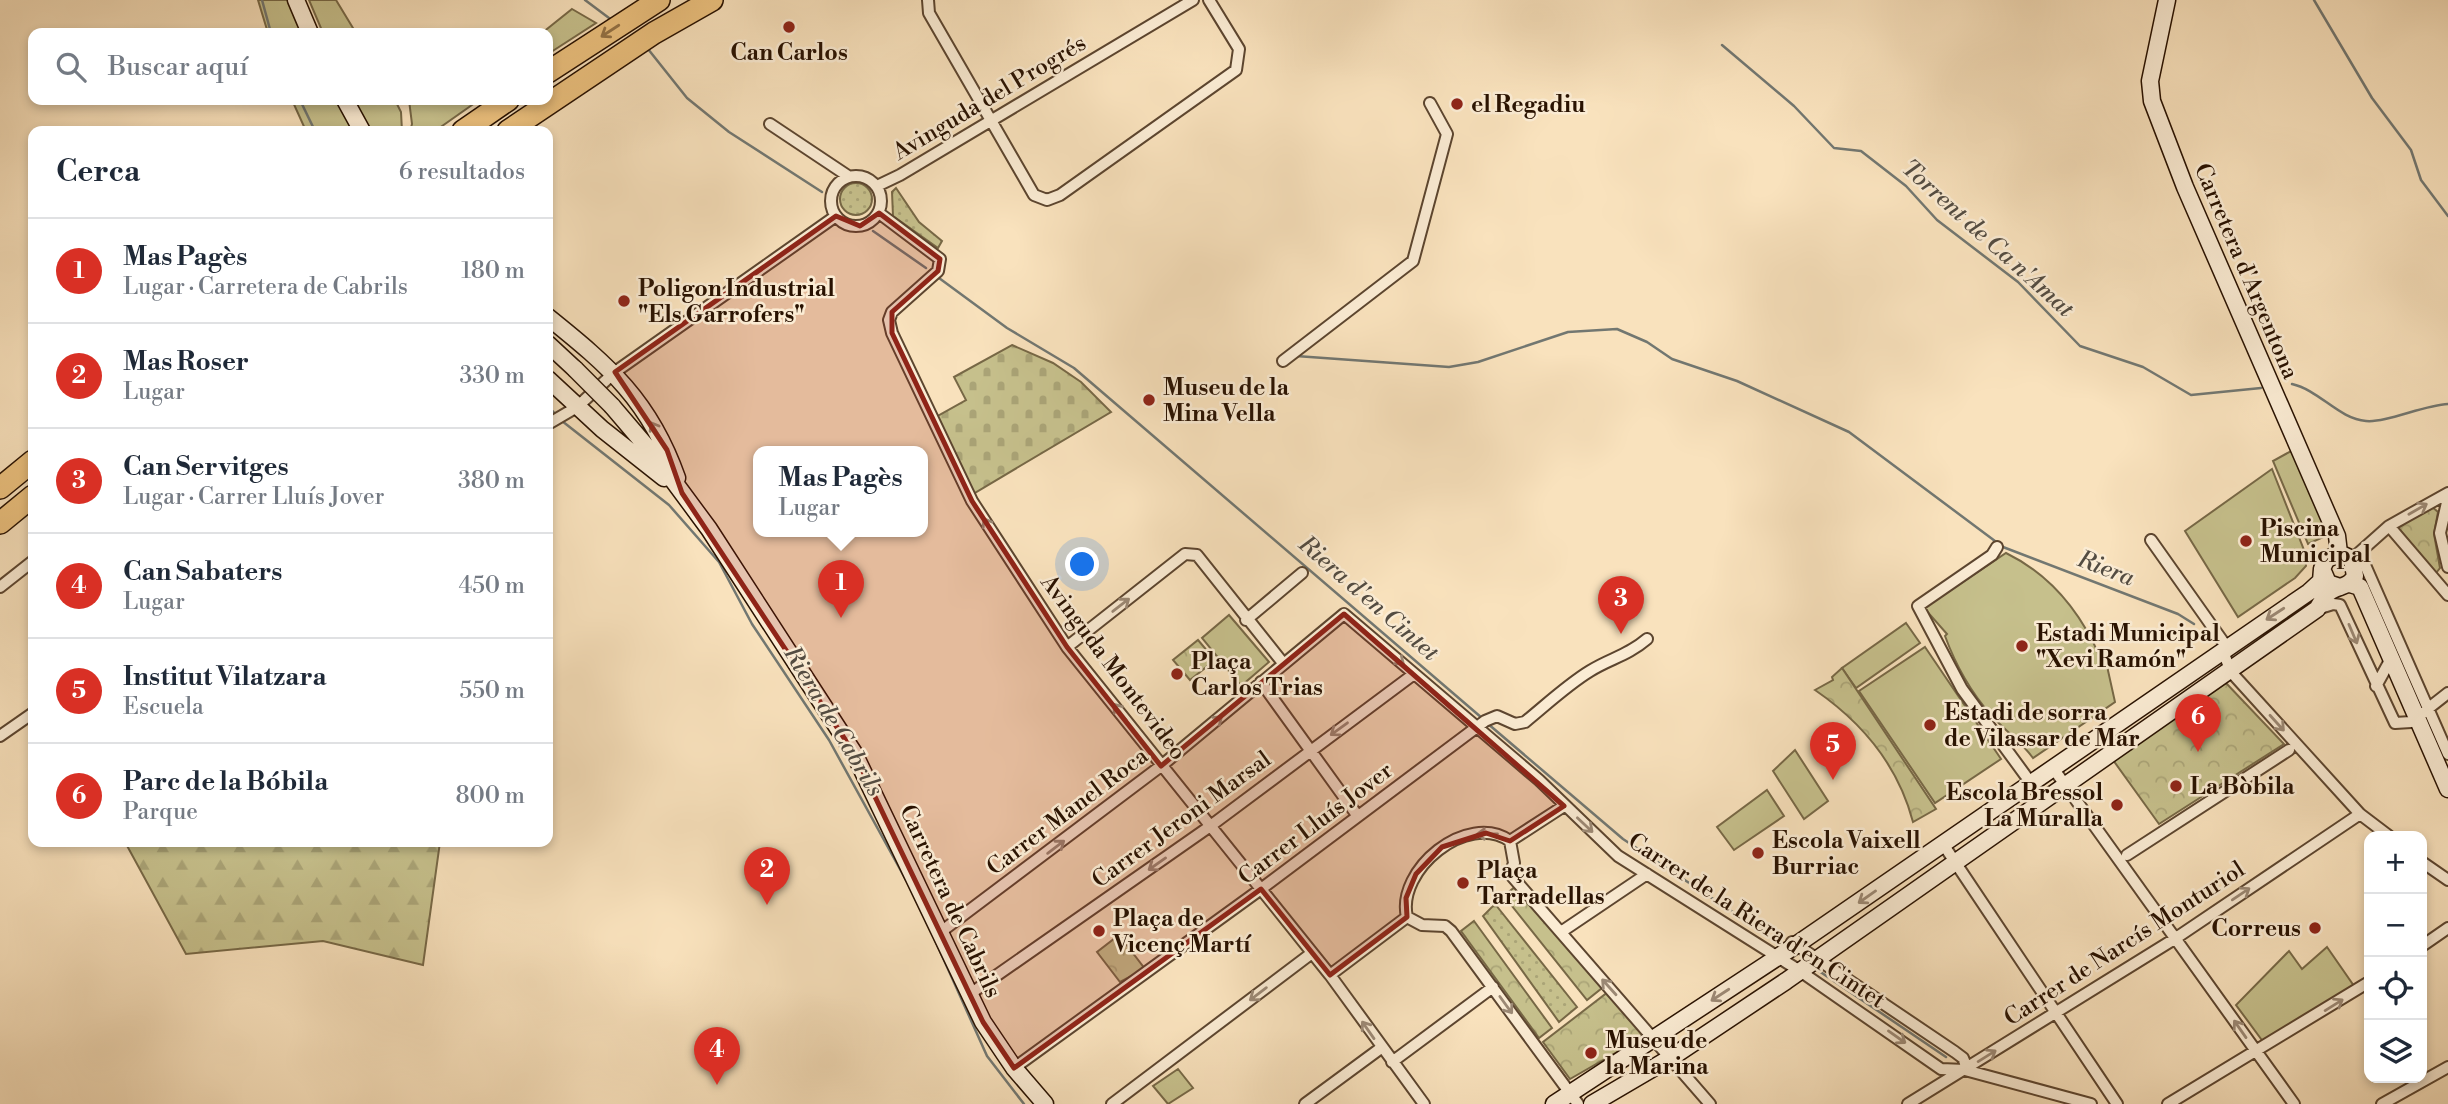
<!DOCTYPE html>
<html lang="es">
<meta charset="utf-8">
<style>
body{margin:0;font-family:"Libre Bodoni",serif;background:#f6f6f7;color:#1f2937}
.controls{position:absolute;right:21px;bottom:21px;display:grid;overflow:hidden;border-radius:14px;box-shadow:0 4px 10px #0003}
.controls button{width:63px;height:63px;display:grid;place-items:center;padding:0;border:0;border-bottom:2px solid #e0e1e3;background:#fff;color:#1f2937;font:35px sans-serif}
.you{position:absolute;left:1083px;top:565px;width:24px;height:24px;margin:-18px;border:5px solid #fff;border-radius:50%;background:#1a73e8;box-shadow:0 0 0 10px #1a73e833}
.badge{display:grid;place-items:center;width:46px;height:46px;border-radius:50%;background:#d93025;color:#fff;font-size:23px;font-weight:700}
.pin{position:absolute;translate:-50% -58px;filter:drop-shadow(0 2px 4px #0008)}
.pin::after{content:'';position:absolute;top:37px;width:24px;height:21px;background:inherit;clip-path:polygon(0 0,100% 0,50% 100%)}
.popup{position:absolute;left:753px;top:446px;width:175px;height:91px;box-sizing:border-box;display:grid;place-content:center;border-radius:14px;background:#fff;filter:drop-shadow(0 2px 5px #0005);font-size:23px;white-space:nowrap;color:#747a83}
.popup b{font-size:26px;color:#1f2937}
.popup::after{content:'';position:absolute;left:50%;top:100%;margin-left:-14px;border:14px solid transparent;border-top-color:#fff}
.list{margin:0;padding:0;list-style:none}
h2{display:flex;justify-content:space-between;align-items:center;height:91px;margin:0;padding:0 28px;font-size:30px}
h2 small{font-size:23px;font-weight:400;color:#747a83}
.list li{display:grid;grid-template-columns:46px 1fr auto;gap:21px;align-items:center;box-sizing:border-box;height:105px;padding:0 28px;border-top:2px solid #e0e1e3}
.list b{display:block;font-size:26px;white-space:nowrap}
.list p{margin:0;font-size:23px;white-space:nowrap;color:#747a83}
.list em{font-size:23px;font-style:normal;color:#747a83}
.icon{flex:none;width:38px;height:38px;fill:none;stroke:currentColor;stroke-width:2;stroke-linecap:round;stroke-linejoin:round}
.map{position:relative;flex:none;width:2448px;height:1104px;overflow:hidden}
.search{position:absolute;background:#fff;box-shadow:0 4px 10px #0003;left:28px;top:28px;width:525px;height:77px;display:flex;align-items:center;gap:18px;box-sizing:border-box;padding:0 24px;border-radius:14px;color:#747a83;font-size:26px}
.panel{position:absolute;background:#fff;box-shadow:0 4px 10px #0003;left:28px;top:126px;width:525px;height:721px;border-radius:14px}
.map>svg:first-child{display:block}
</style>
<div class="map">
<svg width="2448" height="1104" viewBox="0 0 2448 1104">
<defs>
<pattern id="forest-firs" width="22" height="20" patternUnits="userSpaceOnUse" patternTransform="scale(1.75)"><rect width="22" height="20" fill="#c6c08c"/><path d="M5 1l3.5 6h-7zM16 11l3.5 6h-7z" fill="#aaa477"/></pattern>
<pattern id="cemetery-stones" width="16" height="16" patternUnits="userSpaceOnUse" patternTransform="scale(1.75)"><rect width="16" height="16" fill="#c6c08c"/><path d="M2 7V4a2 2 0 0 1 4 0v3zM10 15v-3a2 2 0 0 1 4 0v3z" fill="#aaa477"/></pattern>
<pattern id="park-crowns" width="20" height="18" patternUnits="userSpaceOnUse" patternTransform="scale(1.75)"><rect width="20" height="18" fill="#c6c08c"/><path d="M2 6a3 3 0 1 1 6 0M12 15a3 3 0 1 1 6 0" fill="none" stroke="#aaa477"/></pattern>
<pattern id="garden-dots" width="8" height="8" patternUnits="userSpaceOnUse" patternTransform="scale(1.75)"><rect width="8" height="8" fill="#c6c08c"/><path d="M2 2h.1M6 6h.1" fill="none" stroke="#aaa477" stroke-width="1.8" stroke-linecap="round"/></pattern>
</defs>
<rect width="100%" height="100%" fill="#f9e2bd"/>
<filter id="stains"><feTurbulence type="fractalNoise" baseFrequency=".00286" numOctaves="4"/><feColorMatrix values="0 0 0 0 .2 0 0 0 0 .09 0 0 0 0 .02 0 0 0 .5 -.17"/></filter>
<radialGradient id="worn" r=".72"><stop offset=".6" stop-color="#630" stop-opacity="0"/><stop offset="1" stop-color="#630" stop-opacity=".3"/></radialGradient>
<path fill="#c6c08c" stroke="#776846" stroke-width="2" d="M258,0H291L305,33H268Z
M309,0H336L356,33H323Z
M572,9L596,23L548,54V33H542Z
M292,100H336L355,131H306Z
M353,100H395L401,112L402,131H368Z
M409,100H479L435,131H410L412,124Z
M2293,450L2328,535L2308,544L2273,461Z
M2272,469L2304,550L2306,566L2295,578L2238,617L2185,531Z
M2006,553C2051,575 2080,611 2100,657H2105L2115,702L2033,758C2020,740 2005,731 1991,715C1970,691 1956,666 1945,636L1947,634L1924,608Z
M1229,615L1269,662L1241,686L1202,638Z
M1906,623L1920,643L1856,688L1842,668Z
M1925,647L2001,759L1935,803L1859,691Z
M1795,750L1828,801L1804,819L1773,771Z
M1767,790L1784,816L1734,850L1717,827Z
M2327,947L2354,986L2264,1043L2236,1005L2289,951L2302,969Z
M1178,1069L1193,1088L1168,1104L1153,1086Z"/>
<path fill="url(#forest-firs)" stroke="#776846" stroke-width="2" d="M125,842H440L423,965L323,941L186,954Z"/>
<path fill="url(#cemetery-stones)" stroke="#776846" stroke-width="2" d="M1012,345L1053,363L1081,382L1111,412L973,494L936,417L966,400L954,377Z"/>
<path fill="url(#park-crowns)" stroke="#776846" stroke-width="2" d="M2431,506L2438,512L2434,534L2440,568L2436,573L2398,528Z
M1198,640L1215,660L1190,680L1173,660Z
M1842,668L1936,809L1913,822C1898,765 1863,723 1815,690L1833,680L1832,677Z
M2226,683L2284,744L2159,824L2113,760Z
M1516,886L1602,988L1587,1000L1504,896Z
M1474,921L1552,1028L1539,1038L1461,931Z
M1119,935L1145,969L1120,982L1097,952Z
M1608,992L1645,1036L1570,1079L1543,1042Z"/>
<path fill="url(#garden-dots)" stroke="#776846" stroke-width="2" d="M840 199a16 16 0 1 1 32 0a16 16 0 1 1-32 0Z
M896,188L919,222L942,241L938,248L893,216L892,192Z
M1495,904L1577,1007L1559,1022L1483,916Z"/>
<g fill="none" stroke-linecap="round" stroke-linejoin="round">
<path stroke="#727771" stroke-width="2.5" d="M262,0L271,33
M585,0L613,21
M2314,0L2372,98L2411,150L2421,180L2448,216
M1722,45L1794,106L1834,148L1861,151L1906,186L1937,220L2018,282L2080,346L2143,367L2191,395L2261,388
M648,49L687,98L729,132L822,192
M300,100L315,131
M873,231L926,268
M939,278L1007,328L1074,368L1482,718
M1296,356L1449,367L1478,362L1568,332L1617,329L1647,342L1672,359L1737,381L1849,432L2003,547L2178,614L2194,624
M2292,384C2319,390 2339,419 2366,421C2386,423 2424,405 2448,404
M548,406L557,416
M562,421L669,505L719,562L752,624L829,740L906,880
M1487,723L1623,839L1778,942
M935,940L987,1056L1024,1104
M1819,971L1946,1057"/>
<g stroke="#5c452f" stroke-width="14">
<path id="street" d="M928,0L929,13L1034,195L1047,200L1060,195L1236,70L1239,49L1209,0
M770,124L848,176
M831 201a25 25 0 1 1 50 0a25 25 0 1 1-50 0Z
M877,186L900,175L1193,0
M879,213L940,259L938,271L892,312L889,320L892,333L972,501L1067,647L1330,975L1424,1104
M1283,361L1413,261L1447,134L1430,103
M548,424L577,407L615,372L836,216
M2448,498L2440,533L2448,567
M2389,526L2448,595
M2151,540L2226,646L2224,654L2231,672L2360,814L2389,836
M1997,547L1992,555L1918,606L1962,689L2031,783
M2352,559L2389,526L2448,493
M2365,565L2448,754
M0,587L33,561
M2317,609L2333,604L2340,605L2395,723L2411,722L2448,693
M1246,620L1302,573
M1067,647L1185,554L1197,555L1283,663
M1261,682L1357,815
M2376,686L2392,657
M0,736L33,713
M2053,768L2294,1104
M1510,841L1564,806
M1943,844L2117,1104
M2127,855L2289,750
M2422,862L2448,880
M942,931L1161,766L1344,614L1539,780L1618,856L1800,971L1941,1069L1965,1070L2091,1104
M1561,932L1647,874
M1792,942L1955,1052L1963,1058L1967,1068
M2422,946L2448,928
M1330,975L1407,917
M970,994L1209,827L1414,674
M1392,1062L1493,987
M1014,1068L1261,889L1485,721L1497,716L1515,724L1525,722C1546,705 1567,685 1590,671C1611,658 1627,656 1647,639
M1112,1104L1312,953
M1305,1104L1381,1048
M1578,1104L1451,931L1445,926L1422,925L1407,917C1396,870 1467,811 1510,841L1514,863L1510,874L1710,1104
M1908,1104L2176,938L2360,814
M2168,1104L2369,982
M2382,1104L2448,1067"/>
</g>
<g stroke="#281100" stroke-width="19">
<path id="secondary" d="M296,0L310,33
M2167,0L2150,81L2152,101L2185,187L2337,536L2339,553
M345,100L362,131
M548,317C609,366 650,401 677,478
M548,344L575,369
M548,379L602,429L664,478
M612,406L658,460L709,529L854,753L983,1022L1014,1068L1045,1104
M2350,584L2360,587L2448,789
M1554,1104L1796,945L2309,592L2321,581L2322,569
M1592,1104L1672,1057L1786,981L2317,609C2321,603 2325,594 2331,591C2341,585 2349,587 2355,576L2352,559L2339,553L2326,560L2322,569L2328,583L2340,587"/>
</g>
<g stroke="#281100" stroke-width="24">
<path id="highway" d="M548,72L659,0
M463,131L508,100
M508,131L654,33L712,0
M0,488L33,461
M0,523L33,496"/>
</g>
<use href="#street" stroke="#fbecd4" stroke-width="10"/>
<use href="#secondary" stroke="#fbecd4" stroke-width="16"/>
<use href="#highway" stroke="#ecc17e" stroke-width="21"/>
<g stroke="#281100" stroke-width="19" stroke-linecap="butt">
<path id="secondary-bridge" d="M575,369L612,406"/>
</g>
<use href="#secondary-bridge" stroke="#fbecd4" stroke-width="16"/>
</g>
<defs><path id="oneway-shaft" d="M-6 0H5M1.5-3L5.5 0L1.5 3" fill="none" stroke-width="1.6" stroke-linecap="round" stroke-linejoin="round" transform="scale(1.75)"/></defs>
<use stroke="#947245" href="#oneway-shaft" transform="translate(610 31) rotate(147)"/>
<g stroke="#9c8975">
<use href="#oneway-shaft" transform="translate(656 431) rotate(-121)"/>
<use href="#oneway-shaft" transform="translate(2418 509) rotate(-30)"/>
<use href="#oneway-shaft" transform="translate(989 527) rotate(-122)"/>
<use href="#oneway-shaft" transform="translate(1121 605) rotate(-38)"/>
<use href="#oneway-shaft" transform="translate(2275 614) rotate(147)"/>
<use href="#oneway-shaft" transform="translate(2353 634) rotate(67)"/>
<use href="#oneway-shaft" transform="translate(1396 658) rotate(40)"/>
<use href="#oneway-shaft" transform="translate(1120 712) rotate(-128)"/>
<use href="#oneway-shaft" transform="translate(1214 723) rotate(-40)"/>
<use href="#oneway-shaft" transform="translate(2277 723) rotate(48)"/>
<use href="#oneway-shaft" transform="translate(1339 729) rotate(144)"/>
<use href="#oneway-shaft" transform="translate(1585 825) rotate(43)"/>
<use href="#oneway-shaft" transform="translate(1487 834) rotate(179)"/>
<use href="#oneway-shaft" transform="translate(1056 847) rotate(-37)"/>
<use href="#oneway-shaft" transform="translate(1157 864) rotate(145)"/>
<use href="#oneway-shaft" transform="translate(2241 894) rotate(-34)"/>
<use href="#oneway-shaft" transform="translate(1867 897) rotate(145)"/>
<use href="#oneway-shaft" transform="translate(1609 987) rotate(-132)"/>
<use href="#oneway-shaft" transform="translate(1258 994) rotate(143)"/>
<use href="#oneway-shaft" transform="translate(1720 995) rotate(147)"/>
<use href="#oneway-shaft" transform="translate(1506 1005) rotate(54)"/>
<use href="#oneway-shaft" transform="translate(2334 1005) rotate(-32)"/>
<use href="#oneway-shaft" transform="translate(2240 1029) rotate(-125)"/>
<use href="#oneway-shaft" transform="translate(1368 1030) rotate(-125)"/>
<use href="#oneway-shaft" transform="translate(1897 1037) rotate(35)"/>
<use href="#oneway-shaft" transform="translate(1987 1056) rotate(-32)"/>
</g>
<path fill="#8f2418" fill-opacity="0.2" stroke="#8f2418" stroke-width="5" stroke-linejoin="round" d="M879,213L940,259L938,271L892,312V333L972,501L1067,647L1161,766L1344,614L1564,806L1510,841L1486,833L1442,847L1416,874L1406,898L1407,917L1330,975L1261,889L1014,1068L983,1022L854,753L682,493L667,450L615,372L836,216L860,226Z"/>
<g fill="#8f2418" stroke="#fbecd4" stroke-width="2.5">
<circle cx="789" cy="27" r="7"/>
<circle cx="1457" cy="104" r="7"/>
<circle cx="624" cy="301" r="7"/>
<circle cx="1149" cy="400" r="7"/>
<circle cx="2246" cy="541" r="7"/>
<circle cx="2022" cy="646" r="7"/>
<circle cx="1177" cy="674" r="7"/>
<circle cx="1930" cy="725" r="7"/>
<circle cx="2176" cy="786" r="7"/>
<circle cx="2117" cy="805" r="7"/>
<circle cx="1758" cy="853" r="7"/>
<circle cx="1463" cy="883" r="7"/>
<circle cx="2315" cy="928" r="7"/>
<circle cx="1099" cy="931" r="7"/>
<circle cx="1591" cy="1053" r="7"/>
</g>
<g text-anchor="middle" stroke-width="5" stroke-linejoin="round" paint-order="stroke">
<g font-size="23" font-weight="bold" fill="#281100" stroke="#fbecd4" text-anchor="start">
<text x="789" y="60" text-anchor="middle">Can Carlos</text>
<text x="1471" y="112">el Regadiu</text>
<text x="638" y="296">Poligon Industrial<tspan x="638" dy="26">"Els Garrofers"</tspan></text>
<text x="1163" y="395">Museu de la<tspan x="1163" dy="26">Mina Vella</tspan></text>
<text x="2260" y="536">Piscina<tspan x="2260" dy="26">Municipal</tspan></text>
<text x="2036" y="641">Estadi Municipal<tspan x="2036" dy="26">"Xevi Ramón"</tspan></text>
<text x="1191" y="669">Plaça<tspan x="1191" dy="26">Carlos Trias</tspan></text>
<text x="1944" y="720">Estadi de sorra<tspan x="1944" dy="26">de Vilassar de Mar</tspan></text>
<text x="2190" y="794">La Bòbila</text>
<text x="2103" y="800" text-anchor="end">Escola Bressol<tspan x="2103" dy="26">La Muralla</tspan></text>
<text x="1772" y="848">Escola Vaixell<tspan x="1772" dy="26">Burriac</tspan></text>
<text x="1477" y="878">Plaça<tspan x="1477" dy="26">Tarradellas</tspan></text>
<text x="1113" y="926">Plaça de<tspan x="1113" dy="26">Vicenç Martí</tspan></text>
<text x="2301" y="936" text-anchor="end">Correus</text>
<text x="1605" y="1048">Museu de<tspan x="1605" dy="26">la Marina</tspan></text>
</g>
<g font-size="23" fill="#281100" stroke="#fbecd4">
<text transform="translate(989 97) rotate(-31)" y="8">Avinguda del Progrés</text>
<text transform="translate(2247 271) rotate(67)" y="8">Carretera d'Argentona</text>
<text transform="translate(1114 667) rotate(53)" y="8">Avinguda Montevideo</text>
<text transform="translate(1067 811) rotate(-37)" y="8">Carrer Manel Roca</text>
<text transform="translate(1181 819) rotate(-36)" y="8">Carrer Jeroni Marsal</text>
<text transform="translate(1315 823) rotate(-37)" y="8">Carrer Lluís Jover</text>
<text transform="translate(951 901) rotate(65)" y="8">Carretera de Cabrils</text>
<text transform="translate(1757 920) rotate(33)" y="8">Carrer de la Riera d'en Cintet</text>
<text transform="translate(2124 943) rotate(-33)" y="8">Carrer de Narcís Monturiol</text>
</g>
<g font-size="24" font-style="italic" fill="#534c42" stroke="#fbecd4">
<text transform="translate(1988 238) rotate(42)" y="8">Torrent de Ca n'Amat</text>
<text transform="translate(2106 568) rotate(21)" y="8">Riera</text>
<text transform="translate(1369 598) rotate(41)" y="8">Riera d'en Cintet</text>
<text transform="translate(834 721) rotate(59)" y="8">Riera de Cabrils</text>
</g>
</g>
<rect width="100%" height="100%" filter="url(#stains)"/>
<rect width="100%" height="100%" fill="url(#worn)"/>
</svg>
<div class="controls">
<button>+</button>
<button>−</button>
<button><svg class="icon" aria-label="locate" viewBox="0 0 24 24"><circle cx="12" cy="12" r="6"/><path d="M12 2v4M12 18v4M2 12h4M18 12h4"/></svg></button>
<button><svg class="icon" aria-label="layers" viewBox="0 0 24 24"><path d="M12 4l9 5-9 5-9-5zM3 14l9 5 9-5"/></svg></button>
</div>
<div class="you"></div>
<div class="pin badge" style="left:841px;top:618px">1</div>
<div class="popup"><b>Mas Pagès</b>Lugar</div>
<div class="pin badge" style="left:767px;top:905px">2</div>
<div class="pin badge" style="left:1621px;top:634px">3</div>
<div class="pin badge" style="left:717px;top:1085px">4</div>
<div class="pin badge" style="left:1833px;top:780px">5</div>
<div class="pin badge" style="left:2198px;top:752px">6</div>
<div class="search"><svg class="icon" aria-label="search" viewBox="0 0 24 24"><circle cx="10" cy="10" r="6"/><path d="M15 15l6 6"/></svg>Buscar aquí</div>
<section class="panel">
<h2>Cerca<small>6 resultados</small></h2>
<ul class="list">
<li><span class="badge">1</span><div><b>Mas Pagès</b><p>Lugar · Carretera de Cabrils</p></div><em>180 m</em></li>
<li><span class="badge">2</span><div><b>Mas Roser</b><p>Lugar</p></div><em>330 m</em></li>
<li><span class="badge">3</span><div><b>Can Servitges</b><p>Lugar · Carrer Lluís Jover</p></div><em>380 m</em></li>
<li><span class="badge">4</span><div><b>Can Sabaters</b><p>Lugar</p></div><em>450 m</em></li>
<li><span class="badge">5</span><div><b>Institut Vilatzara</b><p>Escuela</p></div><em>550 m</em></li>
<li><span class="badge">6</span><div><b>Parc de la Bóbila</b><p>Parque</p></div><em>800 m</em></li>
</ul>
</section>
</div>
